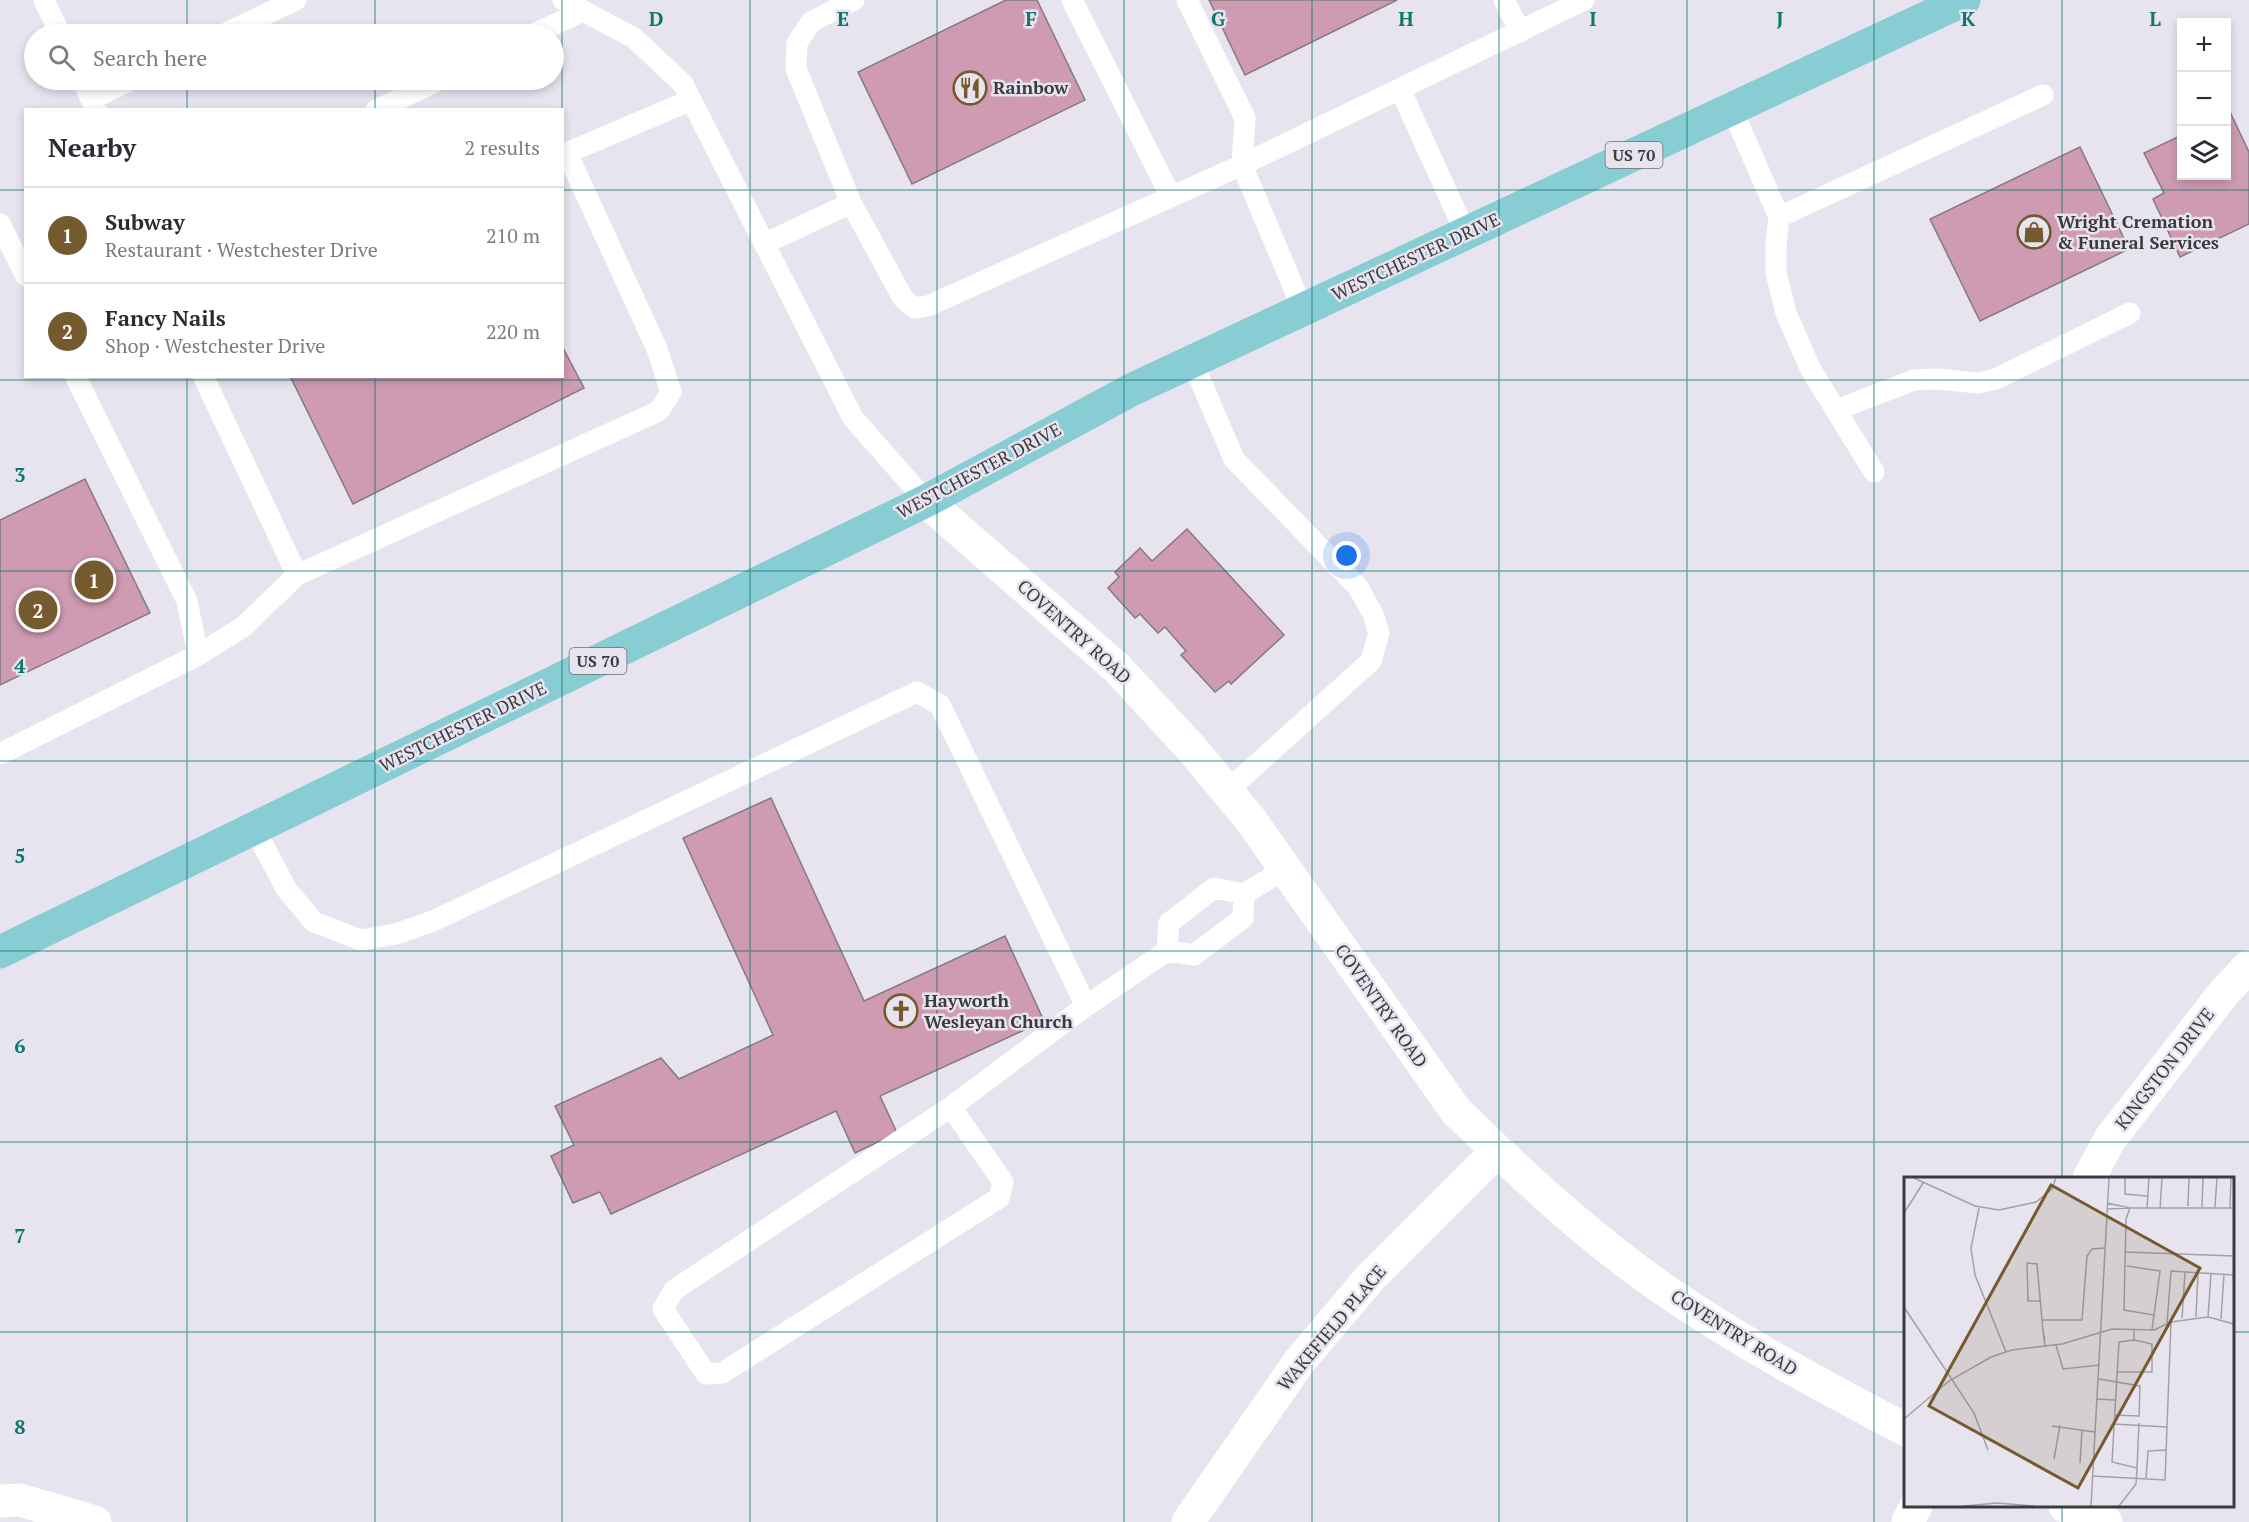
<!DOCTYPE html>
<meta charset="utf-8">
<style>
body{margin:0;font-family:"PT Serif",serif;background:#f7f7f7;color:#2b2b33}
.controls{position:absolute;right:18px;top:18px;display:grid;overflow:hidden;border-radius:0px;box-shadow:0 3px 9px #0003}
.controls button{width:54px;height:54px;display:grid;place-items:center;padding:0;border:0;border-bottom:2px solid #e1e1e2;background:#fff;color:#2b2b33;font:30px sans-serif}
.you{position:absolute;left:1347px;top:556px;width:21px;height:21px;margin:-15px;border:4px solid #fff;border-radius:50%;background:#1a73e8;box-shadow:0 0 0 9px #1a73e833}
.badge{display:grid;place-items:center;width:39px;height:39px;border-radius:50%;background:#755a2d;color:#fff;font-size:20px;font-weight:700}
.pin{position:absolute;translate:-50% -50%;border:3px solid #fff;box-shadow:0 2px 6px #0006}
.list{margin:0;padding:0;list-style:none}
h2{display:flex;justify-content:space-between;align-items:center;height:78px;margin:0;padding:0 24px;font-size:26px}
h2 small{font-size:20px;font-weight:400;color:#7c7c81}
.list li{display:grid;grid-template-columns:39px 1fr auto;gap:18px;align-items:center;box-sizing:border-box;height:96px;padding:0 24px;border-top:2px solid #e1e1e2}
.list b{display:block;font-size:22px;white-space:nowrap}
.list p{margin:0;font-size:20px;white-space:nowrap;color:#7c7c81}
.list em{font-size:20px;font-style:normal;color:#7c7c81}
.icon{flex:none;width:33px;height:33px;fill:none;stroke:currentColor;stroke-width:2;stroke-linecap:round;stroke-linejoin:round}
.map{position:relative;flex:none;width:2249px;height:1522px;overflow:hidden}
.search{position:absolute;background:#fff;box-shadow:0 3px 9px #0003;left:24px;top:24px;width:540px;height:66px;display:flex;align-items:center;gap:15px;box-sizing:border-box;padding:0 21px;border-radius:33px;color:#7c7c81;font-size:22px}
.panel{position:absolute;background:#fff;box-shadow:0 3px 9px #0003;left:24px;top:108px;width:540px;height:270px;border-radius:0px}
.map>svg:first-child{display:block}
</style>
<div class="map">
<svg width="2249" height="1522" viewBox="0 0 2249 1522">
<rect width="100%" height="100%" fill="#e7e4ef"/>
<path fill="#cf9bb2" stroke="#857a7e" stroke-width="1.5" d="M1006,0H1037L1085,100L912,184L858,72Z
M1209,0H1397L1245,75Z
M2230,112L2249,152V224L2180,257L2153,199L2164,193L2144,153L2182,135V176H2226V114Z
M2080,147L2129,249L1980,321L1930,219Z
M562,346L584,388L353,504L290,376H562Z
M85,479L150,613L0,685V520Z
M1187,529L1284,635L1231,684L1229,681L1215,692L1181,655L1186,651L1165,627L1158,633L1140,614L1135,618L1108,588L1119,577L1115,572L1140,548L1152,561Z
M771,798L864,1001L1005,936L1044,1021L880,1096L897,1133L855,1153L836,1111L611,1214L600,1192L573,1203L551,1156L574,1145L555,1106L661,1058L679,1079L773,1035L683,838Z"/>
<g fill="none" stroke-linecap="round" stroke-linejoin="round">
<path stroke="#fff" stroke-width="21" d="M44,0L60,34
M563,0L634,38L683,84L853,418L926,501
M1072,0L1171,197
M1187,0L1245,118L1242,165L1303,310
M1504,0L1520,32
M224,34L296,0
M534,34L583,11
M82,80L96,110
M1400,89L1466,234
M91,99L131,80
M1732,109L1779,217L1776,244V273L1786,313L1811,370L1874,472
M376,110L439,80
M851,203L796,69L797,43L811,22L854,0
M1779,217L2043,95
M0,224L26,276
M764,244L851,203L903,298L914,308L928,306L1242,165L1584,0
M1192,361L1234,459L1358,587L1373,614L1379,633L1371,661L1227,791
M75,376L187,601L198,655
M203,376L297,575
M1836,410L1914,380L1937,379L1978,383L1996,379L2130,313
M0,754L198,655L243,627L297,575L659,411L671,392L657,349L567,153L691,100
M254,828L287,890L314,922L361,940L396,934L433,921L917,692L940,705L1086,1006
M1244,894L1243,918L1194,955L1167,951L1169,923L1214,888L1244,894L1285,869
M951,1107L1003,1182L999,1198L722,1373L706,1374L663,1309L674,1290L951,1107L1086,1006L1167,951"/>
<path stroke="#fff" stroke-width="33" d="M926,501L1117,668L1192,749L1250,819L1456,1111C1522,1175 1590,1239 1666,1291C1742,1343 1824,1387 1906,1430
M2089,1178L2110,1139L2223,994L2249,966
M0,1501L20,1500L95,1522
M2065,1506L2106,1522
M1188,1522L1299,1362L1369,1279L1497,1151
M1908,1522L1916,1506"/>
<path stroke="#87cdd3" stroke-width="33" d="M0,952L926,501L1131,390L1964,0"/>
</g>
<path fill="none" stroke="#0f766e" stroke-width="1.5" stroke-opacity="0.55" d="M187,0V34M375,0V34M562,0V110M750,0V1522M937,0V1522M1124,0V1522M1312,0V1522M1499,0V1522M1687,0V1522M1874,0V1522M2062,0V1178M187,80V110M375,80V110M0,190H26M562,190H2249M187,376V1522M375,376V1522M562,376V1522M0,380H2249M0,571H2249M0,761H2249M0,951H2249M0,1142H2249M0,1332H1906M2232,1332H2249M2062,1506V1522"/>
<defs>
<g id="restaurant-ring" transform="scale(1.725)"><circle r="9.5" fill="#e7e4ef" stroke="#755a2d" stroke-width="1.5"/><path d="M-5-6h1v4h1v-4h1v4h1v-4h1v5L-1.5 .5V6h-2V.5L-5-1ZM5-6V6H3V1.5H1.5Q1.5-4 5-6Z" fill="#755a2d"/></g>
<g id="shop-ring" transform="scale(1.725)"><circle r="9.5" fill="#e7e4ef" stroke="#755a2d" stroke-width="1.5"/><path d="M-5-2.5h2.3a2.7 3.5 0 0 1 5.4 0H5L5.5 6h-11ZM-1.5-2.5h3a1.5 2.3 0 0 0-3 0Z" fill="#755a2d"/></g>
<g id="church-ring" transform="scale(1.725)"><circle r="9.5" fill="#e7e4ef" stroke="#755a2d" stroke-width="1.5"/><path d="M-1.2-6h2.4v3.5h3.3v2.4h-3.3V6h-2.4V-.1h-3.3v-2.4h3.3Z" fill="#755a2d"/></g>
</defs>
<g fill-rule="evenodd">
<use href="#restaurant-ring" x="970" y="88"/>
<use href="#shop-ring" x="2034" y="232"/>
<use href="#church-ring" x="901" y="1011"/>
</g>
<g text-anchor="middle" stroke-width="5" stroke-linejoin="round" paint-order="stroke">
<g fill="#e7e4ef" stroke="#6f6d73" stroke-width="1.5">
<rect x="1605.5" y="142" width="57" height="26" rx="4.5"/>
<rect x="569.5" y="648" width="57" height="26" rx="4.5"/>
</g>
<g font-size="16" font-weight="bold" fill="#3b3a3e">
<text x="1634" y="161">US 70</text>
<text x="598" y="667">US 70</text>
</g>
<g font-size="18" font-weight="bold" fill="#3b3a3e" stroke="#e7e4ef" text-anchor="start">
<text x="993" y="94">Rainbow</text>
<text x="2057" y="228">Wright Cremation<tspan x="2057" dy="21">&amp; Funeral Services</tspan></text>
<text x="924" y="1007">Hayworth<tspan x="924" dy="21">Wesleyan Church</tspan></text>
</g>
<g font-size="18" fill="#3b3a3e" stroke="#e7e4ef">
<text transform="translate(1416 257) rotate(-25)" y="6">WESTCHESTER DRIVE</text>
<text transform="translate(979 471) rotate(-28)" y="6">WESTCHESTER DRIVE</text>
<text transform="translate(1074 632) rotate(42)" y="6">COVENTRY ROAD</text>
<text transform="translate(463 727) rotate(-26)" y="6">WESTCHESTER DRIVE</text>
<text transform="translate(1381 1006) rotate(55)" y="6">COVENTRY ROAD</text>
<text transform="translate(2165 1069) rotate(-52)" y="6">KINGSTON DRIVE</text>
<text transform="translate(1332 1328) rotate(-50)" y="6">WAKEFIELD PLACE</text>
<text transform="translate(1734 1333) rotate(32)" y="6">COVENTRY ROAD</text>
</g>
</g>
<g transform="translate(1904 1177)">
<rect width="330" height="330" fill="#e7e4ef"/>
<path fill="none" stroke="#a2a0a8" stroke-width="1.5" d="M10,1L71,29L95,33L132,25L148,12L152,1M221,1V17L243,19M284,29L285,1M298,30L299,1M311,30L313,1M75,31L67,71L71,98L102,175M243,31L245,1M326,31L327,1M203,32L226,31L203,26M256,32L258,1M0,36L19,6M221,75L330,79M223,89L256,94L250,138M136,124H124L123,86L133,87L139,154M0,130L70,236L84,273M292,140L294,95M304,140L307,96M278,141L281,95M317,142L320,97M138,143H178L183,79L188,72L201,71M267,145L304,140L330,147M263,147L267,94L330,98M248,153L250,138L220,133L222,42L226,31H330M141,164L139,154L141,170M152,168L159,192L196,188M213,195H248V167L230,163M195,202L236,209L235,239L210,238M193,222L211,223M0,242L45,204L87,180L108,173L158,167L208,152L250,153L267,145L261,303L188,299M210,247L263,250M148,249L191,255M150,282L156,248M176,286L178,253M233,291L235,246M242,302L244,274L262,273M60,329L93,326L130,329M187,329L205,1M215,329L232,307L233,291L208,285L215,165L230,163V153"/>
<path fill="#755a2d" fill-opacity="0.15" stroke="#755a2d" stroke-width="3" d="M147,8L296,91L174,311L25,229Z"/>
<rect width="330" height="330" fill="none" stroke="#3b3a3e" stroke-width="3"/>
</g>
<g font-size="20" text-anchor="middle" font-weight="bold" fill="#0f766e" stroke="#e7e4ef" stroke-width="5" stroke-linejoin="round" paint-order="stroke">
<text x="656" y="26">D</text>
<text x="843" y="26">E</text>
<text x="1031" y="26">F</text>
<text x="1218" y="26">G</text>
<text x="1406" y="26">H</text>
<text x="1593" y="26">I</text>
<text x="1780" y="26">J</text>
<text x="1968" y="26">K</text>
<text x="2155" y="26">L</text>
<text x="20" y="482">3</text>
<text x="20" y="673">4</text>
<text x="20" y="863">5</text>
<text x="20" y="1053">6</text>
<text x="20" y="1243">7</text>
<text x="20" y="1434">8</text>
</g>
</svg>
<div class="controls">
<button>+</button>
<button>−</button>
<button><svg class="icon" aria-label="layers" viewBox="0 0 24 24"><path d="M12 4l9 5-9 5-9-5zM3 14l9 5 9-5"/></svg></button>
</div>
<div class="you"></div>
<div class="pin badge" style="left:94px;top:580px">1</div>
<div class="pin badge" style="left:38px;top:610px">2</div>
<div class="search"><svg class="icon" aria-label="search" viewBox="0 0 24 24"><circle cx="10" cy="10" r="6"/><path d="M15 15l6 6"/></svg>Search here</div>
<section class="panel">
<h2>Nearby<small>2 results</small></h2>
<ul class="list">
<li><span class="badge">1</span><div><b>Subway</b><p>Restaurant · Westchester Drive</p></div><em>210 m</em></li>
<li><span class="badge">2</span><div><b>Fancy Nails</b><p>Shop · Westchester Drive</p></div><em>220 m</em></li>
</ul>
</section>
</div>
